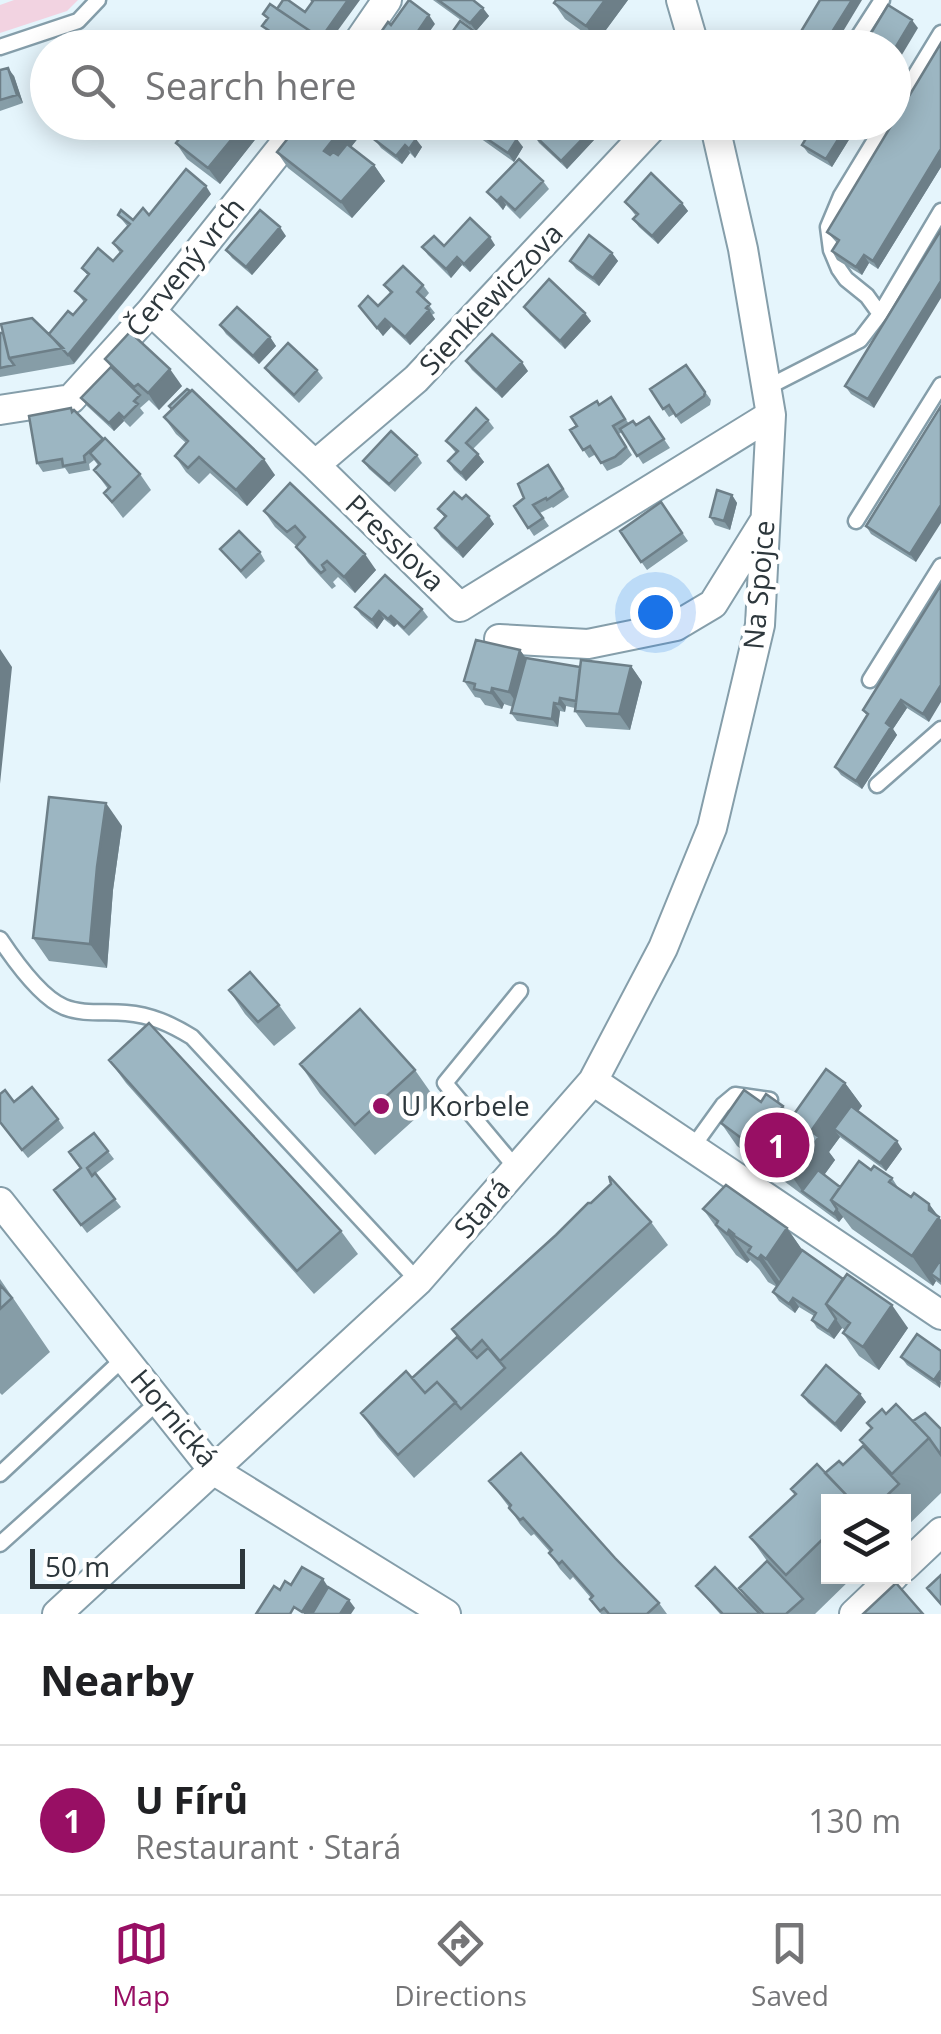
<!DOCTYPE html>
<meta charset="utf-8">
<style>
body{margin:0;font-family:"Open Sans",sans-serif;background:#f2f2f2;color:#202124}
.controls{position:absolute;right:30px;bottom:30px;display:grid;overflow:hidden;border-radius:0px;box-shadow:0 5px 25px #0003}
.controls button{width:90px;height:90px;display:grid;place-items:center;padding:0;border:0;border-bottom:2px solid #e0e0e0;background:#fff;color:#202124;font:50px sans-serif}
.scale{position:absolute;left:30px;bottom:25px;width:215px;box-sizing:border-box;padding-left:10px;border:5px solid #2d373c;border-top:0;font-size:28px;line-height:35px;white-space:nowrap;color:#2d373c;-webkit-text-stroke:8px #fff;paint-order:stroke}
.you{position:absolute;left:655px;top:612px;width:35px;height:35px;margin:-25px;border:8px solid #fff;border-radius:50%;background:#1a73e8;box-shadow:0 0 0 15px #1a73e833}
.badge{display:grid;place-items:center;width:65px;height:65px;border-radius:50%;background:#980f64;color:#fff;font-size:32px;font-weight:700}
.pin{position:absolute;translate:-50% -50%;border:5px solid #fff;box-shadow:0 2px 10px #0006}
.list{margin:0;padding:0;list-style:none}
h2{display:flex;justify-content:space-between;align-items:center;height:130px;margin:0;padding:0 40px;font-size:42px}
h2 small{font-size:32px;font-weight:400;color:#757577}
.list li{display:grid;grid-template-columns:65px 1fr auto;gap:30px;align-items:center;box-sizing:border-box;height:150px;padding:0 40px;border-top:2px solid #e0e0e0}
.list b{display:block;font-size:38px;white-space:nowrap}
.list p{margin:0;font-size:32px;white-space:nowrap;color:#757577}
.list em{font-size:32px;font-style:normal;color:#757577}
.icon{flex:none;width:55px;height:55px;fill:none;stroke:currentColor;stroke-width:2;stroke-linecap:round;stroke-linejoin:round}
.map{position:relative;flex:none;width:941px;height:1614px;overflow:hidden}
.search{position:absolute;background:#fff;box-shadow:0 5px 25px #0003;left:30px;right:30px;top:30px;height:110px;display:flex;align-items:center;gap:25px;box-sizing:border-box;padding:0 35px;border-radius:55px;color:#757577;font-size:38px}
.sheet{height:280px;background:#fff}
nav{display:flex;justify-content:space-around;align-items:center;box-sizing:border-box;height:140px;border-top:2px solid #e0e0e0;background:#fff;font-size:28px;color:#757577}
nav a{display:grid;justify-items:center;gap:5px}
nav .on{color:#980f64}
.map>svg:first-child{display:block}
</style>
<div class="map">
<svg width="941" height="1614" viewBox="0 0 941 1614">
<rect width="100%" height="100%" fill="#e5f5fc"/>
<path fill="#f2d3e1" d="M14,0H78L67,11L0,33V5Z"/>
<g fill="none" stroke-linecap="round" stroke-linejoin="round">
<g stroke="#859eaa" stroke-width="19">
<path id="service" d="M0,47L78,21L98,0
M851,48L882,0
M894,110L941,33
M880,314L867,296L846,279L839,269L831,250L828,227L841,196L886,122
M768,387L860,340L880,314L941,211
M856,521L941,385
M870,680L941,566
M877,785L941,729
M0,939C14,960 40,997 64,1007C83,1015 106,1011 126,1013C151,1015 171,1024 192,1037L418,1281
M692,1148L723,1105L735,1095L770,1100
M516,1168L445,1083L520,991
M0,1474L124,1358
M0,1544L159,1401"/>
</g>
<g stroke="#859eaa" stroke-width="32">
<path id="minor" d="M681,0L695,48
M354,48L387,0
M151,311L315,465L460,607L771,415
M0,410L71,399L151,311L302,122
M315,465L416,379L657,122
M499,639L588,644L676,626L713,604L764,522
M593,1081L941,1315
M0,1202L213,1470L446,1614
M904,1567L941,1532
M57,1614L418,1281L593,1081L663,948L712,828L760,625L771,415L743,249L714,122
M854,1614L894,1576"/>
</g>
<use href="#service" stroke="#fff" stroke-width="14"/>
<use href="#minor" stroke="#fff" stroke-width="28"/>
</g>
<path fill="#869da7" d="M433,0H473L489,16L476,31Z
M628,0L597,42L565,19L554,3Z
M941,43V167L878,269L869,263L862,275L837,260L832,251L837,243L827,232Z
M0,70L14,76L23,103L0,111Z
M269,122L220,184L187,159L176,143Z
M371,122L351,147L374,165L385,181L352,218L288,168L277,152Z
M380,122H401L399,125L422,147L415,158L410,153L402,164L381,148L375,140L385,127Z
M816,122H860L832,167L808,153L802,145Z
M536,123L594,140L567,169L539,143L534,135L539,128Z
M474,130L523,147L514,162L480,138Z
M543,181L549,189L520,219L506,205L503,210L487,192Z
M211,194L74,364L0,377V333L49,334L73,315L84,302L75,291L88,276L82,268L113,261L120,253L113,243L128,227L118,215L133,220Z
M625,202L682,203L688,211L658,244L639,227L633,219L636,216Z
M941,230L874,408L851,394L845,386Z
M286,236L252,275L232,258L226,250Z
M495,245L470,272L462,265L451,278L428,255L422,247Z
M612,253L618,261L599,286L576,269L570,261Z
M384,285H423L429,293L424,299L435,313L432,315L435,319L410,345L391,327L383,336L359,306H378L390,293Z
M524,307L591,321L565,349L530,315Z
M220,325L270,337L276,346L259,364L226,334Z
M105,359L182,386L159,410L149,400L140,408L144,413L130,427L124,421L114,431L87,406L81,398L111,367Z
M466,361L528,371L502,398L472,370Z
M686,365L711,400L710,405L681,424L674,414L669,417L650,389Z
M265,368L317,370L323,378L299,403L271,376Z
M611,397L629,424L636,425L649,417L670,448L643,464L622,432L619,434L632,455L621,465L607,471L596,454L589,458L570,430L599,405Z
M941,406L916,562L871,534L866,526Z
M73,411L140,474L151,490L123,518L104,493L108,489L94,470L98,465L94,460L89,464L90,470L69,474L65,468L43,472L37,463Z
M164,417L275,475L247,506L210,473L199,484L186,472L175,456L186,443L176,434Z
M488,420L494,428L473,449L484,462L466,481L454,470L448,461L456,453L446,441Z
M417,455L422,463L395,492L369,469L363,461Z
M548,465L569,497L553,508L552,507L540,513L549,526L534,536L514,506L524,498Z
M290,483L376,570L355,593L338,577L333,582L336,586L332,589L308,563L296,546L275,527L264,511Z
M732,495L737,503L730,530L715,525L710,517Z
M462,499L494,524L463,558L441,537L435,528L445,518L438,509Z
M661,502L688,541L647,570L620,531Z
M220,549L260,552L265,561L246,579Z
M941,585L929,722L907,708L893,729L897,735L862,789L841,775L835,767L867,716L863,710Z
M355,607L422,609L428,617L409,636L397,624L394,627L384,619L377,629L361,615Z
M520,650L526,658L580,667L631,666L642,682L630,730L586,727L575,711V708L566,706L565,712L560,711L558,727L517,721L511,713L513,707L504,704L502,709L485,705L480,698L475,697L464,681Z
M122,826L113,890L107,968L49,961L33,938Z
M229,990L279,1005L296,1028L274,1046L245,1014Z
M109,1060L341,1231L358,1254L314,1294L126,1083Z
M300,1064L415,1070L436,1100L375,1155L320,1094Z
M845,1083L862,1106L858,1111L902,1149L886,1171L840,1137L829,1152L835,1160L824,1175L840,1187L871,1170L892,1178L899,1189L911,1197L929,1204L941,1220V1285L936,1281L933,1286L852,1229L843,1217L839,1222L737,1146L721,1123L761,1102L783,1106L792,1117Z
M58,1119L64,1128L28,1158L0,1123Z
M94,1133L114,1159L95,1174L121,1207L87,1233L54,1190L81,1168Z
M703,1209L787,1228L802,1250L908,1328L879,1370L859,1356L843,1333L845,1330L842,1328L834,1339L817,1328L812,1320L814,1316L799,1307L795,1313L779,1301L773,1292L777,1287L768,1282L759,1269L750,1260L747,1263L736,1255Z
M651,1222L668,1245L414,1478L378,1437L361,1413L412,1378L457,1337L452,1329Z
M0,1279L50,1352L2,1395L0,1393Z
M941,1351L940,1388L907,1365L901,1357Z
M860,1394L866,1402L841,1432L808,1403L802,1395Z
M886,1414L941,1429V1493L904,1529V1502H828V1576H854L815,1614H720L696,1586L749,1602L739,1588L767,1561L750,1537L795,1495L791,1489L843,1465L866,1449L860,1440L871,1429L867,1423Z
M489,1481L615,1558L659,1603L667,1614H601L590,1599L591,1598L573,1577L570,1580L560,1569L549,1553L550,1552L534,1534L531,1536L520,1524L509,1507Z"/>
<path fill="#6d7f88" d="M348,0H360L325,48H302L313,33Z
M605,0H628L597,42L586,26Z
M852,0H862L833,48H822Z
M483,8L489,16L476,31L470,23Z
M429,15L435,24L418,48L412,40Z
M912,20L918,28L894,68V50Z
M481,36L486,45L484,48H473Z
M8,68L14,76L23,103L17,95Z
M269,122L220,184L208,168L245,123Z
M347,122H371L335,167L324,151Z
M849,122H860L832,167L826,159Z
M589,132L594,140L567,169L561,161Z
M416,139L422,147L415,158L409,149Z
M517,139L523,147L514,162L508,153Z
M405,145L410,153L402,164L396,156Z
M941,149V167L878,269L873,261Z
M374,165L385,181L352,218L341,202Z
M206,186L211,194L74,363L68,355Z
M501,197L506,205L503,210L497,201Z
M682,203L688,211L658,244L652,236Z
M280,227L286,236L252,275L246,267Z
M490,237L495,245L470,272L464,264Z
M612,253L618,261L599,286L593,278Z
M864,255L869,263L862,275L856,267Z
M457,257L462,265L451,278L446,269Z
M941,281V298L874,408L868,399Z
M429,310L435,319L410,345L405,337Z
M585,313L591,321L565,349L560,341Z
M385,319L391,327L383,336L377,328Z
M270,337L276,346L259,364L253,356Z
M522,362L528,371L502,398L496,390Z
M170,369L182,386L159,410L148,393Z
M119,413L124,421L114,431L109,423Z
M478,454L484,462L466,481L461,473Z
M264,459L275,475L247,506L236,490Z
M732,495L737,503L730,530L724,521Z
M941,505V523L916,562L910,554Z
M489,516L494,524L463,558L457,549Z
M365,554L376,570L355,593L344,577Z
M379,611L384,619L377,629L372,620Z
M391,616L397,624L394,627L388,619Z
M0,649L12,667L0,784Z
M520,650L532,667L520,708L509,692Z
M631,666L642,682L630,730L619,714Z
M941,685V702L929,722L923,714Z
M492,688L504,704L502,709L491,693Z
M560,698L566,706L565,712L559,704Z
M901,700L907,708L893,729L897,735L862,789L856,781L886,723Z
M554,703L560,711L558,727L552,719Z
M106,803L122,826L113,890L107,968L90,944L97,867Z
M845,1083L862,1106L842,1134L834,1129L840,1137L829,1152L835,1160L809,1196L802,1191L807,1198L791,1175L811,1131Z
M897,1141L902,1149L886,1171L880,1163Z
M929,1204L941,1220V1274H931L936,1281L933,1286L912,1256L929,1210Z
M837,1209L843,1217L839,1222L834,1214Z
M787,1228L808,1258L787,1289L766,1259Z
M729,1230L750,1260L747,1263L727,1234Z
M761,1255L782,1285L779,1289L758,1259Z
M793,1298L799,1307L795,1313L789,1304Z
M892,1305L908,1328L879,1370L863,1347Z
M836,1319L842,1328L834,1339L828,1331Z
M941,1370V1381L939,1380L941,1382L940,1388L934,1380Z
M860,1394L866,1402L841,1432L835,1424Z
M323,1579L334,1596L323,1614H304L302,1612Z
M349,1600L355,1608L351,1614H340Z"/>
<path fill="#9cb6c2" stroke="#6d7f88" stroke-width="2.5" d="M283,0H288L305,12L313,1L311,0H348L319,41L313,33L277,9Z
M409,0L429,15L412,40L423,48H370L388,22L391,25Z
M438,0H473L483,8L470,23Z
M556,0H605L586,26L554,3Z
M820,0H852L822,48H791Z
M270,4L313,33L302,48H263L266,43L260,38L268,30L262,26L268,18L263,14Z
M888,5L912,20L894,50V48H862Z
M460,21L481,36L473,48H441Z
M941,43V149L873,261L864,255L856,267L832,251L839,240L827,232Z
M8,68L17,95L0,100V70Z
M192,122H244L245,123L208,168L176,143Z
M244,122H257L250,131Z
M301,122H347L324,151L330,155L333,152L338,155L347,144L374,165L341,202L277,152Z
M384,122H395L416,139L409,149L405,145L396,156L375,140L387,125Z
M480,122H494L517,139L508,153L474,130Z
M579,122L589,132L561,161L534,135L540,127L536,122Z
M816,122H849L826,159L802,145Z
M519,159L543,181L515,210L501,197L497,201L487,192Z
M186,169L206,186L68,355L49,334L68,311L73,315L86,300L75,291L89,274L82,268L98,248L113,261L122,251L113,243L130,224L118,215L121,210L133,220L143,208L149,215Z
M651,173L682,203L652,236L633,219L638,214L625,202Z
M260,210L280,227L246,267L226,250Z
M470,218L490,237L464,264L457,257L446,269L422,247L434,236L444,246Z
M941,230V281L868,399L845,386Z
M589,235L612,253L593,278L570,261Z
M403,266L423,285L417,292L430,304L426,308L429,310L405,337L385,319L377,328L359,306L368,296L378,306L392,292L384,285Z
M549,279L585,313L560,341L524,307Z
M237,307L270,337L253,356L220,325Z
M32,318L63,348L9,358L1,324Z
M130,332L170,369L148,393L138,384L134,387L105,359Z
M0,333H3L9,358L14,365L0,368Z
M492,334L522,362L496,390L466,361Z
M288,343L317,370L294,395L265,368Z
M686,365L705,392L704,396L676,416L669,405L663,409L650,389Z
M111,367L140,395L134,401L138,404L124,418L119,413L109,423L81,398Z
M187,389L190,391L172,409L169,406Z
M192,390L264,459L236,490L199,457L188,468L175,456L188,441L164,417Z
M611,397L625,419L613,426L626,447L615,457L601,463L590,446L583,450L570,430L577,426L571,417L597,401L599,405Z
M941,406V505L910,554L866,526Z
M71,408L72,412L74,410L103,439L84,456L85,462L63,466L62,459L37,463L29,416Z
M476,408L488,420L466,443L478,454L461,473L448,461L458,451L446,441Z
M649,417L664,439L637,456L620,429L633,421L636,425Z
M391,431L417,455L389,484L363,461Z
M105,438L140,474L112,502L104,493L110,487L94,470L100,464L90,453Z
M548,465L563,489L547,500L546,498L533,505L543,518L528,528L514,506L524,498L518,484Z
M290,483L365,554L344,577L327,561L322,565L325,570L321,573L296,547L305,537L295,526L287,532L264,511Z
M717,490L732,495L724,521L710,517Z
M454,492L462,499L466,495L489,516L457,549L435,528L446,516L438,509Z
M661,502L682,533L641,562L620,531Z
M239,531L260,552L241,571L220,549Z
M385,575L422,609L404,628L391,616L388,619L379,611L372,620L355,607Z
M941,585V685L923,714L901,700L886,723L891,727L856,781L835,767L868,714L863,710Z
M476,640L520,650L509,692L492,688L491,693L474,689L475,684L464,681Z
M526,658L580,667L576,701L560,698L559,704L554,703L552,719L511,713Z
M581,660L631,666L619,714L575,711Z
M49,797L106,803L97,867L90,944L33,938Z
M250,972L279,1005L258,1022L229,990Z
M360,1009L415,1070L355,1125L300,1064Z
M149,1023L341,1231L297,1271L109,1060Z
M826,1069L845,1083L811,1131L819,1137L791,1175L721,1123L744,1090L761,1102L766,1094L783,1106L781,1109L792,1117Z
M32,1087L58,1119L22,1150L0,1122V1094L5,1090L14,1102Z
M851,1106L897,1141L880,1163L834,1129Z
M94,1133L108,1151L87,1168L92,1176L95,1173L115,1199L81,1225L54,1190L81,1168L69,1152Z
M859,1161L871,1170L874,1166L892,1178L889,1182L911,1197L914,1193L929,1204V1210L939,1217L912,1256L831,1200Z
M818,1170L840,1187L831,1200L837,1209L834,1214L802,1191Z
M609,1176L651,1222L500,1361L482,1340L471,1351L452,1329L556,1235L588,1203H591L611,1184Z
M726,1185L787,1228L766,1259L761,1255L758,1259L748,1252L751,1247L733,1235L734,1234L729,1230L727,1234L716,1225L718,1221L703,1209Z
M802,1250L843,1279L826,1304L836,1319L828,1331L812,1320L816,1313L793,1298L789,1304L773,1292Z
M941,1259V1281L931,1274Z
M847,1274L892,1305L863,1347L843,1333L850,1323L826,1304Z
M0,1285L12,1298L0,1309Z
M917,1334L941,1351V1370L934,1380L901,1357Z
M457,1337L477,1358L488,1348L505,1368L461,1409L437,1382L425,1393L412,1378Z
M826,1365L860,1394L835,1424L802,1395Z
M406,1371L425,1393L437,1382L456,1402L398,1455L361,1413Z
M896,1404L929,1438L892,1474L860,1440L872,1428L867,1423L882,1409L886,1414Z
M925,1413L941,1429V1455L929,1438L913,1421Z
M863,1446L899,1484L880,1502H853L825,1473L839,1461L843,1465Z
M521,1453L615,1558L659,1603L647,1614H609L604,1608L600,1611L590,1599L593,1596L562,1561L559,1564L549,1553L552,1550L523,1518L520,1520L509,1508L511,1505L489,1481Z
M817,1464L853,1502H828V1534L786,1575L750,1537L796,1494L791,1489Z
M767,1561L803,1599L786,1614H764L739,1588Z
M302,1567L323,1579L302,1612L294,1607L290,1614H256L274,1586L280,1590L285,1581L291,1585Z
M715,1567L760,1614H723L696,1586Z
M941,1575V1604L927,1588Z
M896,1583L923,1614H863Z
M328,1587L349,1600L340,1614H312Z"/>
<circle fill="#980f64" stroke="#fff" stroke-width="4" cx="381" cy="1106" r="10"/>
<g text-anchor="middle" stroke-width="9" stroke-linejoin="round" paint-order="stroke">
<g font-size="28" fill="#2d373c" stroke="#fff">
<text transform="translate(185 267) rotate(-51)" y="10">Červený vrch</text>
<text transform="translate(491 299) rotate(-47)" y="10">Sienkiewiczova</text>
<text transform="translate(395 543) rotate(44)" y="10">Presslova</text>
<text transform="translate(759 585) rotate(-85)" y="10">Na Spojce</text>
<text transform="translate(482 1208) rotate(-49)" y="10">Stará</text>
<text transform="translate(174 1418) rotate(50)" y="10">Hornická</text>
</g>
<g font-size="28" fill="#2d373c" stroke="#fff" text-anchor="start">
<text x="401" y="1116">U Korbele</text>
</g>
</g>
</svg>
<div class="controls">
<button><svg class="icon" aria-label="layers" viewBox="0 0 24 24"><path d="M12 4l9 5-9 5-9-5zM3 14l9 5 9-5"/></svg></button>
</div>
<div class="scale">50 m</div>
<div class="you"></div>
<div class="pin badge" style="left:777px;top:1145px">1</div>
<div class="search"><svg class="icon" aria-label="search" viewBox="0 0 24 24"><circle cx="10" cy="10" r="6"/><path d="M15 15l6 6"/></svg>Search here</div>
</div>
<section class="sheet">
<h2>Nearby<small></small></h2>
<ul class="list">
<li><span class="badge">1</span><div><b>U Fírů</b><p>Restaurant · Stará</p></div><em>130 m</em></li>
</ul>
</section>
<nav>
<a class="on"><svg class="icon" aria-label="map" viewBox="0 0 24 24"><path d="M3 6l6-2 6 2 6-2v14l-6 2-6-2-6 2zM9 4v14M15 6v14"/></svg>Map</a>
<a><svg class="icon" aria-label="directions" viewBox="0 0 24 24"><path d="M12 3l9 9-9 9-9-9zM9 14v-3h6M13 9l2 2-2 2"/></svg>Directions</a>
<a><svg class="icon" aria-label="saved" viewBox="0 0 24 24"><path d="M7 4h10v16l-5-4-5 4z"/></svg>Saved</a>
</nav>
